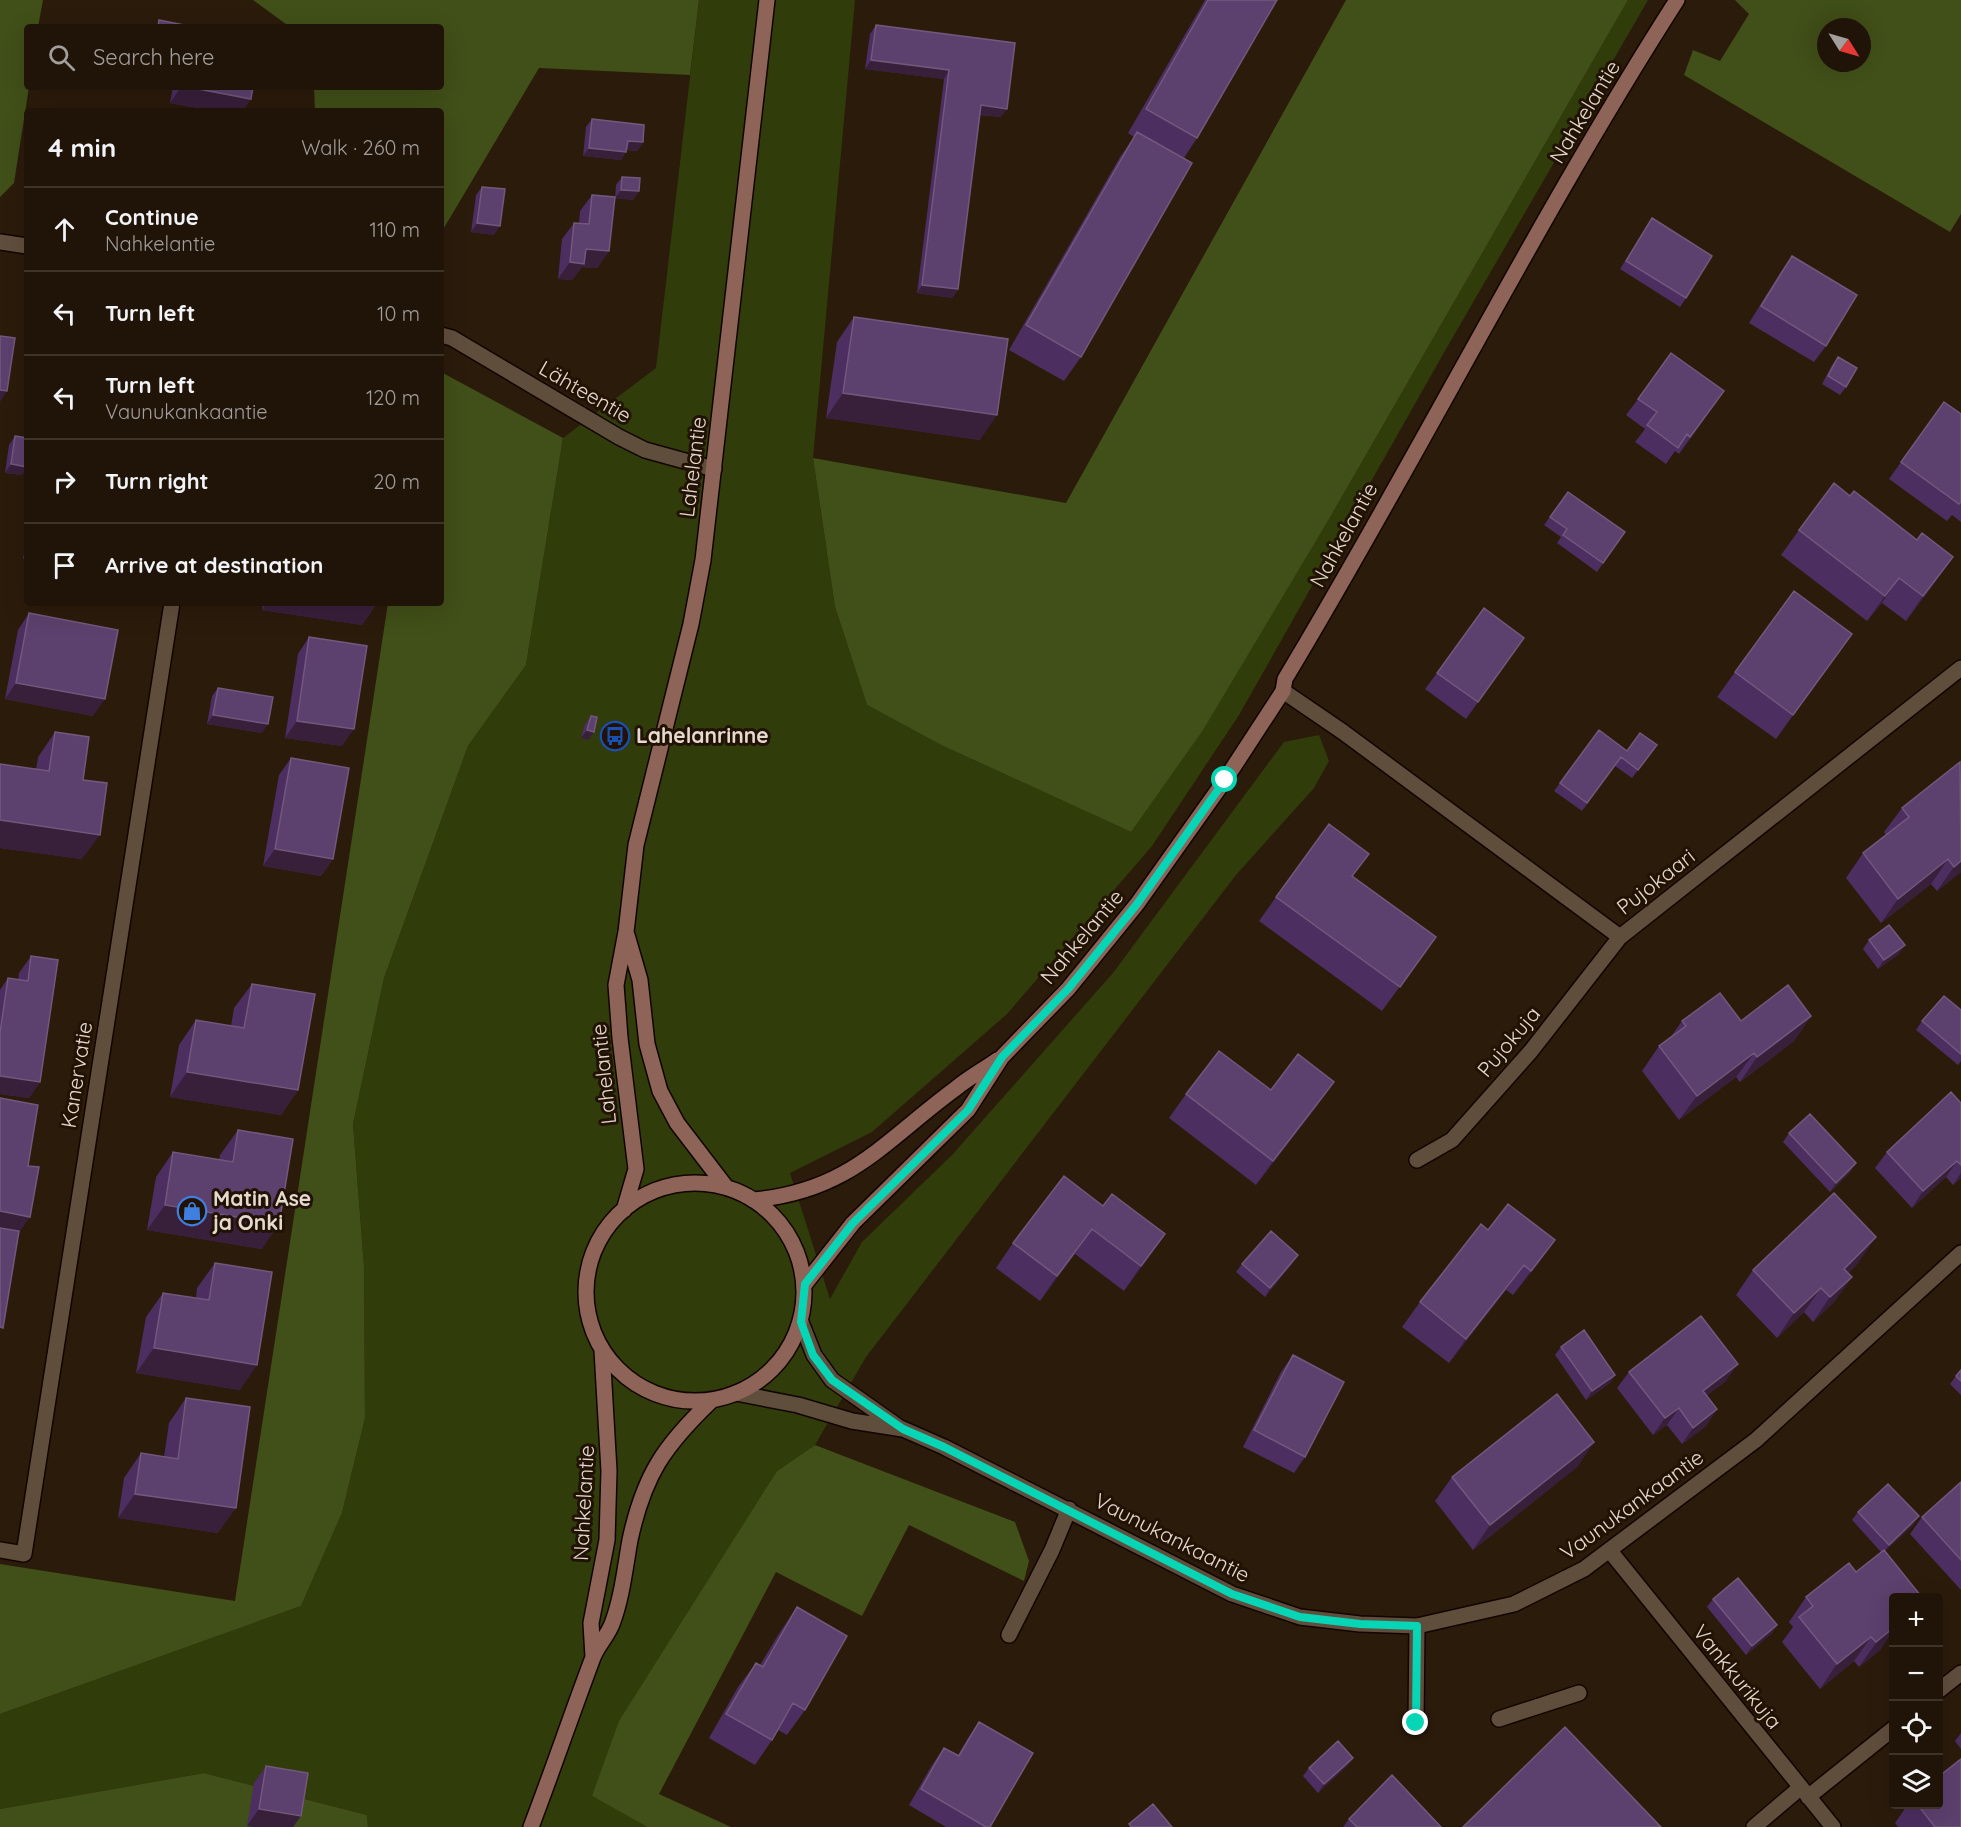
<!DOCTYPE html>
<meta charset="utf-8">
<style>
body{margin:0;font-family:Quicksand,sans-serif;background:#2d2116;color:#f1f3f6}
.controls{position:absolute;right:18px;bottom:18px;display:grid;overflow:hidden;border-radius:6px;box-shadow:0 6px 24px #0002}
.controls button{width:54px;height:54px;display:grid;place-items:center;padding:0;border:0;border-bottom:2px solid #3d3329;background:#201408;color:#f1f3f6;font:30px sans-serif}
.compass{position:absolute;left:1817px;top:18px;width:54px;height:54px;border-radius:50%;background:#201408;box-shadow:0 6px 24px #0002;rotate:127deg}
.stop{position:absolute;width:18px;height:18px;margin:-14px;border:4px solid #06d5b6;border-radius:50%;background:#fff}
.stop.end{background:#06d5b6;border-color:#fff;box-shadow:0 2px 6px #0008}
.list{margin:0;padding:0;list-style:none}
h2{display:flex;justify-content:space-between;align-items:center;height:78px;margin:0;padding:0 24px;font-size:26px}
h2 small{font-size:20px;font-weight:400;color:#a29e9c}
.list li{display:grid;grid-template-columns:39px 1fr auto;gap:18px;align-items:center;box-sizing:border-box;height:84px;padding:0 24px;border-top:2px solid #3d3329}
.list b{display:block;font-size:22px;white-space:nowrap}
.list p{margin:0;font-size:20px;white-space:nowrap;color:#a29e9c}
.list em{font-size:20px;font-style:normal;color:#a29e9c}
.icon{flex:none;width:33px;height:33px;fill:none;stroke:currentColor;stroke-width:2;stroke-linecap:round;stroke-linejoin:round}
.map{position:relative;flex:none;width:1961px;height:1827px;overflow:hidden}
.search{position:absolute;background:#201408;box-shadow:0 6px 24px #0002;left:24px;top:24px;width:420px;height:66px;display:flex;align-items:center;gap:15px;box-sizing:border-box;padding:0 21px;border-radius:6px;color:#a29e9c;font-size:22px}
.panel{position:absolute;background:#201408;box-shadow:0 6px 24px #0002;left:24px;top:108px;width:420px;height:498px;border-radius:6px}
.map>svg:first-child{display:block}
</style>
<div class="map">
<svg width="1961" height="1827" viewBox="0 0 1961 1827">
<rect width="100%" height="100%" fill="#2b1b0b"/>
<path fill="#303c0a" d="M699,0H855L813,458L835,607L867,705L941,745L1131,832L1332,514L1628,0H1648L1442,356L1239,715L1152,846L1007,1014L872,1132L790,1173L830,1299L862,1242L952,1155L1113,973L1284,742L1319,735L1329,761L1314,788L1236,875L866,1357L815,1445L777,1471L592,1796L647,1827H368L367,1815L204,1773L0,1809V1714L301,1606L342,1513L365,1418L364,1266L353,1124L384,978L468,746L526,665L563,438L656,368Z"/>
<path fill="#414f18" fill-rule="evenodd" d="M0,0H43L38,27H27L29,87L14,183L0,197Z
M253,0H699L690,75L539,68L441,233V111H315L314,87H441V27H290Z
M1346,0H1628L1332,514L1203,730L1131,832L941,745L867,705L835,607L813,458L1066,503Z
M1735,0H1961V214L1950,232L1684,75L1693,50L1720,61L1749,14ZM1826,27H1862V63H1826Z
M441,372L563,438L526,665L468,746L384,978L353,1124L364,1266L365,1418L342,1513L301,1606L0,1714V1564L235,1601L388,603H441Z
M815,1445L1015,1522L1029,1561L1024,1581L909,1525L862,1616L776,1572L659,1794L731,1827H647L592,1796L619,1721L777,1471Z
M204,1773L367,1815L368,1827H0V1809Z"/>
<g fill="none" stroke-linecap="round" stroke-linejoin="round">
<g stroke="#120500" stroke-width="18">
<path id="lane" d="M1009,1635L1052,1550L1069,1509
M1499,1719L1579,1693
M1416,1723L1417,1626
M1754,1827L1800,1788"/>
</g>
<g stroke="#120500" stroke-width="18">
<path id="street" d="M0,242L27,246
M441,335L452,338L619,437L645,450L714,469
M1283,691L1343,732L1620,937L1961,668
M1417,1160L1452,1140L1531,1051L1620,937
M801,1322L814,1355L832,1380L900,1428
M736,1393L798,1405L852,1421L903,1429L944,1447L1232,1594L1300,1617L1360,1624L1417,1626L1514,1604L1584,1569L1756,1440L1961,1253
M0,1550L24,1554L172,603
M1610,1551L1833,1827
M1938,1691L1961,1673
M1808,1797L1894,1728"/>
</g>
<g stroke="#120500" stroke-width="18">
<path id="secondary" d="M627,935L640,980L647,1044L660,1091L677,1123L726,1187
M586 1292a109 109 0 1 1 218 0a109 109 0 1 1-218 0Z
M753,1200C850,1191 883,1142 955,1089C968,1078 983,1070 997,1060
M624,1210L636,1169L620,1038L616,985L626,932L636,845L691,624L703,560L767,0
M805,1284L853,1223L968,1110L1002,1057L1068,989L1137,904L1225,780L1283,691L1285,679C1420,455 1536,220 1677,0
M593,1657L591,1623L607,1540L609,1471L602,1350
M531,1827C552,1772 571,1716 592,1660C596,1647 607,1637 612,1624C622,1598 625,1568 630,1540C644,1475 664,1446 711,1401"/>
</g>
<use href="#lane" stroke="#604e3d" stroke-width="15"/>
<use href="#street" stroke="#604e3d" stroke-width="15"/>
<use href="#secondary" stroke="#8d6457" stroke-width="15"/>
</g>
<path fill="#4c2e61" d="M1205,0H1277L1197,138L1184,158L1081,357L1064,381L1009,350L1120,157L1134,137L1128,133Z
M876,25L1015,43L1001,117L980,115L958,289L952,298L917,293L944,79L865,69L870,34Z
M173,87H253L251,99L242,111H214L170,103Z
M592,119L643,142L637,151L627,150L626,152L621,160L583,156L586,127Z
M622,177L639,191L633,200L615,198L616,185Z
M482,187L494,235L471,232L476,195Z
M592,195L609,251L597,268L582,267L572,280L558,279L562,239L574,223H579L580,211Z
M1652,218L1686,298L1680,307L1620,269Z
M1792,256L1826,346L1814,362L1749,323L1780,273Z
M854,317L980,440L826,418L837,342Z
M1838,357L1846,387L1840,395L1822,384L1832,365Z
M1724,391L1679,454L1675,451L1666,464L1635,442L1645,429L1626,415L1638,399Z
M1944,402L1961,414V522L1952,515L1947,521L1889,479Z
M15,436L22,475L5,473L9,445Z
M1568,492L1625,532L1597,572L1557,543L1561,537L1544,525Z
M1799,530L1936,581L1906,621L1882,603L1867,621L1781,555Z
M27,536V559H23Z
M263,603H377L362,625L262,610Z
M29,613L93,716L5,699L18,630Z
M1852,634L1776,739L1717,697L1735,672Z
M309,637L342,746L285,738L298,654Z
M1524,638L1466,719L1425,689L1437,673Z
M218,688L262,733L207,724L212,696Z
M591,716L594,732L588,740L581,738L585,724Z
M1599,730L1627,751L1657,745L1632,778L1615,766L1582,811L1554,791Z
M55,732L83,780L82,859L0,848V764L36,770L38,757Z
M291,758L333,859L321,876L263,866L279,775Z
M1902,808L1961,872L1937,891L1931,884L1881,923L1846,878L1863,853L1886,835L1884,832Z
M1353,877L1436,937L1382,1011L1259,921L1276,897Z
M1869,940L1899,954L1878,969L1863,949Z
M31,956L40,1082L29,1098L0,1094V990L8,978L18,980L19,973Z
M252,984L298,1090L281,1115L170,1097L179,1045L196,1020L231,1026L234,1008Z
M1961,1010V1061L1958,1065L1916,1030L1922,1021Z
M1811,1016L1794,1041L1740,1082L1736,1077L1679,1120L1642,1071L1659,1046L1670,1038L1682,1021H1741Z
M1334,1082L1317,1106L1256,1185L1169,1118L1186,1094L1271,1090Z
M1961,1103V1178L1953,1185L1946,1177L1912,1208L1875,1168L1887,1152Z
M238,1130L262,1249L147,1230L156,1177L173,1152L219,1160L220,1155Z
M1789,1133L1851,1171L1830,1192L1783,1142Z
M1103,1206L1165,1234L1124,1291L1075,1254L1040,1301L996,1268L1013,1243Z
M1488,1230L1555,1240L1537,1265L1513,1295L1506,1290L1449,1363L1402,1327L1420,1302Z
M1859,1262L1848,1273L1852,1277L1834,1302L1813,1322L1804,1312L1777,1338L1736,1295L1753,1270Z
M215,1263L240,1390L136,1373L146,1317L163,1293L196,1298L197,1288Z
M1242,1264H1292L1265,1297L1236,1272Z
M1561,1347L1615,1375L1610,1383L1586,1400L1555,1355Z
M1293,1355L1305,1457L1294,1473L1243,1447L1281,1372Z
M1961,1370V1395L1950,1384L1956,1376Z
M1629,1372L1726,1381L1707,1395L1717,1409L1706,1426L1682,1444L1667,1425L1653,1435L1617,1388Z
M186,1398L218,1533L118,1518L124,1478L141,1453L164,1457L169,1423Z
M1594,1442L1577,1467L1473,1550L1435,1501L1452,1477Z
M1961,1482V1590L1910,1534L1922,1517Z
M1858,1512L1913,1525L1885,1551L1893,1598V1630L1880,1650L1859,1667L1854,1661L1820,1689L1782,1642L1793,1627L1789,1622L1806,1597L1856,1572L1881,1552L1852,1520Z
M1713,1599L1777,1625L1772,1633L1746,1655L1707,1607Z
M797,1607L805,1710L787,1735L778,1730L772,1740L755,1765L709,1738L738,1687L756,1663L760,1665L780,1632Z
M979,1722L990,1827H946L909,1805L932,1765L944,1748L958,1755L968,1738Z
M1961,1733V1749L1955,1741Z
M1353,1758L1347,1766L1318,1793L1303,1776L1309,1768Z
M266,1766L293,1827H255L247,1826L254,1783Z
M1908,1804H1938L1961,1827H1898L1895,1823Z
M1349,1819L1441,1827H1343Z"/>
<path fill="#381f3a" d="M871,60L949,70L944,79L865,69Z
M181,87H188L251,99L242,111H214L170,103Z
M981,105L1007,109L1001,117L975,114Z
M628,141L643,142L637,151L622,149Z
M589,148L626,152L621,160L583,156Z
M621,190L639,191L633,200L615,198Z
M477,223L500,226L494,235L471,232Z
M586,249L609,251L597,268L582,267L572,280L558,279L570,262Z
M922,285L958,289L952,298L917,293Z
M0,390L7,391L0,402Z
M843,393L997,415L980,440L826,418Z
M11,464L27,467V468L22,475L5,473Z
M1953,557L1936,581L1906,621L1923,596Z
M1899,578L1882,603L1867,621L1885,596Z
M267,603H377L362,625L262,610Z
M1852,634L1835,658L1776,739L1793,715Z
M16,683L105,699L93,716L5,699Z
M213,715L268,724L262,733L207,724Z
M297,721L354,729L342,746L285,738Z
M587,730L594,732L588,740L581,738Z
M0,820L100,835L82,859L0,848Z
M275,849L333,859L321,876L263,866Z
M1948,859L1931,884L1881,923L1898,899Z
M1961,861V872L1937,891L1954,867Z
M1905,945L1899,954L1878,969L1884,960Z
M1811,1016L1794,1041L1740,1082L1757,1057Z
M1754,1053L1736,1077L1679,1120L1697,1096Z
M187,1072L298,1090L281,1115L170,1097Z
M0,1076L40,1082L29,1098L0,1094Z
M1334,1082L1317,1106L1256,1185L1273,1161Z
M1957,1161L1946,1177L1912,1208L1923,1191Z
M1856,1163L1851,1171L1830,1192L1836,1183Z
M1961,1173V1178L1953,1185Z
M165,1205L279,1224L262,1249L147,1230Z
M0,1211L30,1217L13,1241L0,1239Z
M1092,1229L1075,1254L1040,1301L1057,1276Z
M1165,1234L1148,1259L1124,1291L1141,1266Z
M1876,1237L1859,1262L1826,1293L1844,1269Z
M1555,1240L1537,1265L1513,1295L1531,1271Z
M1298,1255L1292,1264L1265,1297L1270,1288Z
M1524,1265L1506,1290L1449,1363L1466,1339Z
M1852,1277L1834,1302L1813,1322L1830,1297Z
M1821,1288L1804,1312L1777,1338L1794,1313Z
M154,1348L257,1365L240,1390L136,1373Z
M1738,1364L1726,1381L1692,1407L1703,1391Z
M1615,1375L1610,1383L1586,1400L1592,1391Z
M1679,1408L1667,1425L1653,1435L1665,1418Z
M1717,1409L1706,1426L1682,1444L1693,1428Z
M1594,1442L1577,1467L1473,1550L1490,1525Z
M135,1494L236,1508L218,1533L118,1518Z
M1919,1516L1913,1525L1883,1553L1889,1545Z
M1893,1619V1630L1880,1650L1859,1667Z
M1777,1625L1772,1633L1746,1655L1752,1646Z
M1871,1637L1854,1661L1820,1689L1837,1664Z
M1353,1758L1347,1766L1318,1793L1324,1784Z
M259,1809L301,1816L293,1827H255L247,1826Z"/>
<path fill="#5c406d" stroke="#72587d" stroke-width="1.5" d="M1208,0H1277L1197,138L1146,109Z
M159,20L194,27H158Z
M876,25L1015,43L1007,109L981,105L958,289L922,285L949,70L871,60Z
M188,87H253L251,99Z
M592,119L644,125L643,142L628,141L626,152L589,148Z
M1137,132L1192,163L1081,357L1026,325Z
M622,177L640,178L639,191L621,190Z
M482,187L505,189L500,226L477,223Z
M592,195L615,197L609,251L586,249L584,264L570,262L574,223L589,224Z
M1652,218L1712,256L1686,298L1626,261Z
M1792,256L1857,295L1826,346L1761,306Z
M854,317L1008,339L997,415L843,393Z
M0,336L15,338L7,391L0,390Z
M1671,353L1724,391L1690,437L1687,434L1678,448L1647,425L1657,412L1638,399Z
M1838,357L1857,368L1846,387L1828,376Z
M1944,402L1961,414V502L1959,504L1901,462Z
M15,436L27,438V467L11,464Z
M1834,483L1850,496L1854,491L1917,540L1922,533L1953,557L1923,596L1899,578L1885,596L1799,530Z
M1568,492L1625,532L1603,563L1563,535L1567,529L1550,517Z
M1794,591L1852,634L1793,715L1735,672Z
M1484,608L1524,638L1478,702L1437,673Z
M29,613L118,630L105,699L16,683Z
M309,637L367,646L354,729L297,721Z
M218,688L273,697L268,724L213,715Z
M591,716L597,717L594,732L587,730Z
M1599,730L1627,751L1640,733L1657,745L1638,770L1621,757L1587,803L1560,783Z
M55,732L89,737L83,780L107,783L100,835L0,820V764L49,771Z
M291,758L349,768L333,859L275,849Z
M1960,762L1961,861L1954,867L1948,859L1898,899L1863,853L1909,817L1902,808Z
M1329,824L1369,854L1352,876L1436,937L1400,987L1276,897Z
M1889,925L1905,945L1884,960L1869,940Z
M31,956L58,960L40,1082L0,1076V1033L8,978L28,981Z
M252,984L315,994L298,1090L187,1072L196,1020L244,1028Z
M1788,985L1811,1016L1757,1057L1754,1053L1697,1096L1659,1046L1686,1026L1682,1021L1720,993L1741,1021Z
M1944,996L1961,1010V1054L1922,1021Z
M1219,1051L1271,1090L1298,1054L1334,1082L1273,1161L1186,1094Z
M1951,1092L1961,1103V1165L1957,1161L1923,1191L1887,1152Z
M0,1098L38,1105L28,1166L39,1167L30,1217L0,1211Z
M1810,1114L1856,1163L1836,1183L1789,1133Z
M238,1130L293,1139L279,1224L165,1205L173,1152L233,1162Z
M1064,1176L1103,1206L1112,1194L1165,1234L1141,1266L1092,1229L1057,1276L1013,1243Z
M1834,1193L1876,1237L1844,1269L1852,1277L1830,1297L1821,1288L1794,1313L1753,1270Z
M1508,1204L1555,1240L1531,1271L1524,1265L1466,1339L1420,1302L1481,1224L1488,1230Z
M0,1228L19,1231L3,1328L0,1327Z
M1271,1231L1298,1255L1270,1288L1242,1264Z
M215,1263L272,1272L257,1365L154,1348L163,1293L209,1300Z
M1701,1316L1738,1364L1703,1391L1717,1409L1693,1428L1679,1408L1665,1418L1629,1372Z
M1584,1330L1615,1375L1592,1391L1561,1347Z
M1293,1355L1344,1382L1305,1457L1254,1430Z
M1961,1370V1381L1956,1376Z
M1557,1394L1594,1442L1490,1525L1452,1477Z
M186,1398L250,1407L236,1508L135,1494L141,1453L178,1459Z
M1961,1482V1560L1922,1517Z
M1888,1484L1919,1516L1889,1545L1858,1512Z
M1884,1550L1921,1596L1920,1598H1893V1628L1876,1642L1871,1637L1837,1664L1799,1617L1813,1606L1806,1597L1849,1563L1856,1572Z
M1738,1578L1777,1625L1752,1646L1713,1599Z
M797,1607L847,1636L805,1710L793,1703L772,1740L726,1714L756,1663L763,1667Z
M979,1722L1033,1753L990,1827H986L921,1789L944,1748L959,1756Z
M1565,1727L1661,1827H1463Z
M1338,1741L1353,1758L1324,1784L1309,1768Z
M1961,1759V1827H1935L1917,1804H1938V1777Z
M266,1766L308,1773L301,1816L259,1809Z
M1392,1775L1441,1827H1357L1349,1819Z
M1153,1804L1172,1827H1131L1129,1824Z"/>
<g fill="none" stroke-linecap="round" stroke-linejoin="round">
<path stroke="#06d5b6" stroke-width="8" d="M1225,780L1137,904L1068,989L1002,1057L968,1110L853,1223L805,1284L801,1322L813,1355L832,1380L903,1429L944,1447L1232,1594L1300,1617L1360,1624L1417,1626L1416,1723"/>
</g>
<defs>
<g id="bus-ring" transform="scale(1.5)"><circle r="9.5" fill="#211204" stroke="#1a4fb4" stroke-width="1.5"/><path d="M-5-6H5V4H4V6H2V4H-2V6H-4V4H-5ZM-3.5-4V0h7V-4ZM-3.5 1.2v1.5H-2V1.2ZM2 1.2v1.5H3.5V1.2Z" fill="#1a4fb4"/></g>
<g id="shop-ring" transform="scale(1.5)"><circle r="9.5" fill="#211204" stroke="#3f7fe0" stroke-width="1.5"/><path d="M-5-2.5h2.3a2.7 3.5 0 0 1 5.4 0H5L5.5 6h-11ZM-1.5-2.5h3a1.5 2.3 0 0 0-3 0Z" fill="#3f7fe0"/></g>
</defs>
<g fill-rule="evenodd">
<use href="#bus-ring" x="615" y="736"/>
<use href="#shop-ring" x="192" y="1211"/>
</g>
<g text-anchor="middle" stroke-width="6" stroke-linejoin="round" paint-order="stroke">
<g font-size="21" fill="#e5dad0" stroke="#211204">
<text transform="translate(1585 112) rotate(-59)" y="7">Nahkelantie</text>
<text transform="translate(585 392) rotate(30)" y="7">Lähteentie</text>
<text transform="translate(693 467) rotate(-83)" y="7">Lahelantie</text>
<text transform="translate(1344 535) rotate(-61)" y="7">Nahkelantie</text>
<text transform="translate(1656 882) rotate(-38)" y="7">Pujokaari</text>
<text transform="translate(1082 937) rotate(-50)" y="7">Nahkelantie</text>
<text transform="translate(1509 1042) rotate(-50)" y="7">Pujokuja</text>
<text transform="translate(604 1074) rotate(-96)" y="7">Lahelantie</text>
<text transform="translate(77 1075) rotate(-81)" y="7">Kanervatie</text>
<text transform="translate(584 1503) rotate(-87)" y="7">Nahkelantie</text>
<text transform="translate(1632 1505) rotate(-36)" y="7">Vaunukankaantie</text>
<text transform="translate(1172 1538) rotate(27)" y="7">Vaunukankaantie</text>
<text transform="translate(1737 1677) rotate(51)" y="7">Vankkurikuja</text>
</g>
<g font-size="21" font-weight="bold" fill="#e5dad0" stroke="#211204" text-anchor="start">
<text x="636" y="743">Lahelanrinne</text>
<text x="213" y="1206">Matin Ase<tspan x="213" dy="24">ja Onki</tspan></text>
</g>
</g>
</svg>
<div class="controls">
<button>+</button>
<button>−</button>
<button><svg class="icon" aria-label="locate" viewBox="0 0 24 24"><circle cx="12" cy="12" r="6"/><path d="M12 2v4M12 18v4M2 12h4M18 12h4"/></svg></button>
<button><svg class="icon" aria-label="layers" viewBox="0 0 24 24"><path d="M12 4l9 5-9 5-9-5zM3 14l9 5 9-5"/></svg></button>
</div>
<svg class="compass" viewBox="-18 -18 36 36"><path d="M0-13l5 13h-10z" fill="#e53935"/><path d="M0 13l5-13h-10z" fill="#a29e9c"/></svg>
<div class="stop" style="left:1225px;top:780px"></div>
<div class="stop end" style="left:1416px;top:1723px"></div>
<div class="search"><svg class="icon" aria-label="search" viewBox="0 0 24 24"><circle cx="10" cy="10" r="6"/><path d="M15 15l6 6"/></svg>Search here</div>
<section class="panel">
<h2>4 min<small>Walk · 260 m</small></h2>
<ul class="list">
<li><svg class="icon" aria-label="ahead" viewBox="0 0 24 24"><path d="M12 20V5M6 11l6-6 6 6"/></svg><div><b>Continue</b><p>Nahkelantie</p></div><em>110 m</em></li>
<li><svg class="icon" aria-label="left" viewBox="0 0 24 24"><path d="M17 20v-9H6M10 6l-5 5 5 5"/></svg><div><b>Turn left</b></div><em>10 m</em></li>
<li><svg class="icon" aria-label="left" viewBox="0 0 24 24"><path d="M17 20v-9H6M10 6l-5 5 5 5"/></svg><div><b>Turn left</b><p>Vaunukankaantie</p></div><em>120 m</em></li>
<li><svg class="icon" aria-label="right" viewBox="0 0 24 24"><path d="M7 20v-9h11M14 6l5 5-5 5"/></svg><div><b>Turn right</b></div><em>20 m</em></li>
<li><svg class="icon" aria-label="arrive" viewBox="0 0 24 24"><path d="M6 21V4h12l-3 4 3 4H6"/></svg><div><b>Arrive at destination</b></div></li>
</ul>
</section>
</div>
